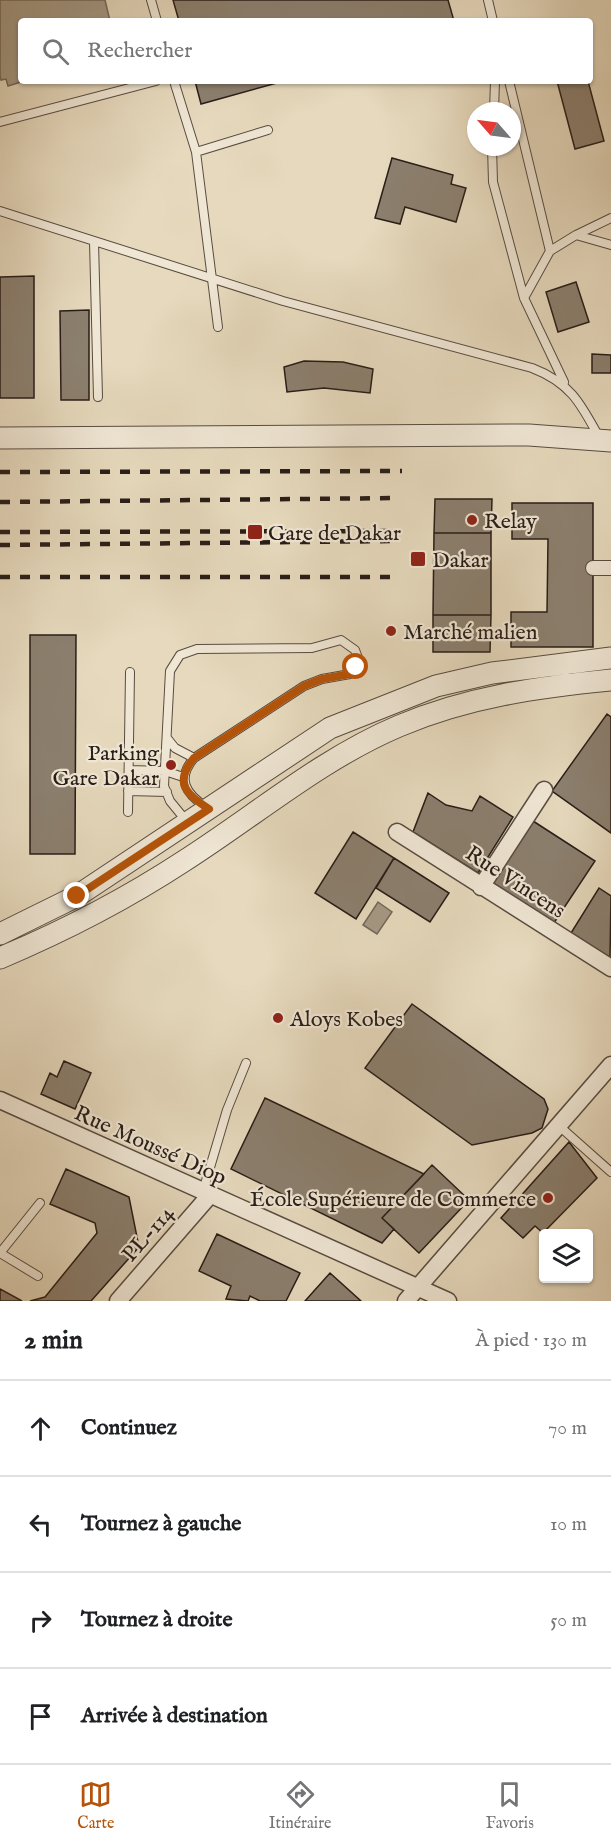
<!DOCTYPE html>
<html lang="fr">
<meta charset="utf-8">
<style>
body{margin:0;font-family:"IM FELL English",serif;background:#f6f6f6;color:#202124}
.controls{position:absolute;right:18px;bottom:18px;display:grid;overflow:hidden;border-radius:6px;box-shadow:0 2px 4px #0004}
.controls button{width:54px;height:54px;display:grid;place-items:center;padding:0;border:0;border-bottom:2px solid #e0e0e0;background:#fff;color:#202124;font:30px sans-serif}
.compass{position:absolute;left:467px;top:102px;width:54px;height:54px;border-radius:50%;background:#fff;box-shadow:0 2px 4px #0004;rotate:298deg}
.stop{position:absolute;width:18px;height:18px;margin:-14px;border:4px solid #b45309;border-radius:50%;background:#fff}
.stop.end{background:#b45309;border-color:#fff;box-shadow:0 2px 6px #0008}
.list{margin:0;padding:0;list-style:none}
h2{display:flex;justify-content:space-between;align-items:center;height:78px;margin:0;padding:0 24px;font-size:26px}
h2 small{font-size:20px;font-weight:400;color:#757577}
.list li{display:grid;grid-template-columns:39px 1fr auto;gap:18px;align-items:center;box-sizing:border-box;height:96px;padding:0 24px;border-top:2px solid #e0e0e0}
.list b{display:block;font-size:22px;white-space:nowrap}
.list em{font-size:20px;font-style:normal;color:#757577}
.icon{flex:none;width:33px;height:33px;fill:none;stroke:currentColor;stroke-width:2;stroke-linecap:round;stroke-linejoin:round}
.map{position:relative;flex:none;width:611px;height:1301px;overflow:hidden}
.search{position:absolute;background:#fff;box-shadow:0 2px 4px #0004;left:18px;right:18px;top:18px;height:66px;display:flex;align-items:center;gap:15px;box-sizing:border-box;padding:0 21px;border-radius:6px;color:#757577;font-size:22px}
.sheet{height:462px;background:#fff}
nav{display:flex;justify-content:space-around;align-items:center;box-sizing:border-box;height:84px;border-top:2px solid #e0e0e0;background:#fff;font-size:16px;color:#757577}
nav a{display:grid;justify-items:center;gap:3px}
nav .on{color:#b45309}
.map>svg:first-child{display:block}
</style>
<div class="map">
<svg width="611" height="1301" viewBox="0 0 611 1301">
<rect width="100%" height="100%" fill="#e6d9bd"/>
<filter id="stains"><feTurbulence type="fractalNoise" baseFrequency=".00333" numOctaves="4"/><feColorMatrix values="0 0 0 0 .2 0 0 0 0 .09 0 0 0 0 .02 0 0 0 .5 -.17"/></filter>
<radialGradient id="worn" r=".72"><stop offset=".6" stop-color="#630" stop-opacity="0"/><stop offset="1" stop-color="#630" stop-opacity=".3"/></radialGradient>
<path fill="#a59985" stroke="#736759" stroke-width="1.5" d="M0,0H105L110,21H21V81H24L8,86L6,79L1,80L0,76Z
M378,902L392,912L377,934L363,925Z"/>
<path fill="#8b7f6e" stroke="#281d18" stroke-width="1.5" d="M173,0H448L454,21H179Z
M195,81H284L201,104Z
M557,81H588L604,141L575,149Z
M392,158L453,175L451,184L466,188L456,222L405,207L400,224L375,218Z
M34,276V398H0V277Z
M576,282L589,322L558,332L546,292Z
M89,310V400H61L60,311Z
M592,354L611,355V373H592Z
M304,361L343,362L373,369L370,393L324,388L287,392L284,367Z
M435,499H492L491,533H434Z
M512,503H593V647H511V612H547L548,539H512Z
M434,533H491V615H433Z
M433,615H491L490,652H433Z
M30,635H76L75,854H30Z
M607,714L611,717V833L552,791Z
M428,793L446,805L472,811L480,796L513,817L478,873L413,832Z
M533,821L595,861L554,923L493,883Z
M353,832L394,858L356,919L315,893Z
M394,858L449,893L430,922L376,888Z
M599,888L611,896L610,958L571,933Z
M412,1004L544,1099L548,1109L542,1128L532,1133L472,1145L365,1068Z
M64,1061L91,1073L75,1109L41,1094L50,1073L57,1077Z
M265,1098L424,1174L382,1218L394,1229L382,1243L231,1169Z
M569,1142L597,1178L543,1233L535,1226L523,1238L501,1218Z
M432,1165L469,1200L419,1253L382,1218Z
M66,1169L129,1197L139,1247L91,1301H30L45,1297L97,1233L95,1223L50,1204Z
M217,1234L300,1273L286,1301H260L250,1296L248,1301L226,1299L231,1286L199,1271Z
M330,1273L361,1301H305Z
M0,1289L22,1301H0Z"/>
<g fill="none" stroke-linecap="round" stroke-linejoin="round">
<g stroke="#584c41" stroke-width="10">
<path id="service" d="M151,0L157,21
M488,0L493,21
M174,81L196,152L218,327
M509,81L550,251
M494,111L495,81
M0,122L156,81
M492,147L493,182L524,298L564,382
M196,152L268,130
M0,211L283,301L532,368C571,383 581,404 600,439
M576,235L611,245
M94,242L98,397
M524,298L550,251L576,235L611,218
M167,738L175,748L194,758
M129,770L165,771L183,777
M128,791L167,792
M128,812L130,672
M188,823L170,801L164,786L170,671L180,655L197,649L312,648L341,640L355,650L358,658L350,674L322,679L304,686L194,758C176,779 186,794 206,807
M558,1125L611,1172
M203,1191L227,1110L246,1063
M38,1276L0,1253L40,1203"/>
</g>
<g stroke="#584c41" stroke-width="16">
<path id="pedestrian" d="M593,568H611"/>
</g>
<g stroke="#584c41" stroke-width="19">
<path id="minor" d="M397,832L611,968
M481,887L544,790
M0,1100L448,1301
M118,1301L210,1195
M406,1301L611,1065"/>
</g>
<g stroke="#584c41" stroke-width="23">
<path id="tertiary" d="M0,438L529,435L611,441
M0,934L77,896L330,728L436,686L492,673L611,658
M0,958C64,931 126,899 184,861C256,815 321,759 399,726C467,697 538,687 611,680"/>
</g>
<use href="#service" stroke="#efe6d4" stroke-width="8"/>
<use href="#pedestrian" stroke="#efe6d4" stroke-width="14"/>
<use href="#minor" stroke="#efe6d4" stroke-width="16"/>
<use href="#tertiary" stroke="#efe6d4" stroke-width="21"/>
<path stroke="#281d18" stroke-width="4.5" stroke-dasharray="10 10" stroke-linecap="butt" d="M0,472L402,471
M0,502L400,498
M0,532L400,531
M0,545L399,541
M0,577H398"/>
</g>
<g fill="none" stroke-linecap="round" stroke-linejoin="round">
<path stroke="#b45309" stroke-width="8" d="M77,896L209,809C187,795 173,783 194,758L304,686L322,679L350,674L356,667"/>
</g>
<g fill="#8f2418" stroke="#efe6d4" stroke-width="2">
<circle cx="472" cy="520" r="6"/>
<rect x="247" y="524" width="16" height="16" rx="3"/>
<rect x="410" y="551" width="16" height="16" rx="3"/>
<circle cx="391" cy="631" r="6"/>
<circle cx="171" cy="765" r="6"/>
<circle cx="278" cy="1018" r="6"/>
<circle cx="548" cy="1198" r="6"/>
</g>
<g text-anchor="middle" stroke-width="4.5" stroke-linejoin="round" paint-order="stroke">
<g font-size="22" fill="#281d18" stroke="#efe6d4" text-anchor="start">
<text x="484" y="528">Relay</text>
<text x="268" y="540">Gare de Dakar</text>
<text x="432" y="567">Dakar</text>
<text x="403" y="639">Marché malien</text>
<text x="159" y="760" text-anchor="end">Parking<tspan x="159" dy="25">Gare Dakar</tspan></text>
<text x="290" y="1026">Aloys Kobes</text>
<text x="536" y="1206" text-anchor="end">École Supérieure de Commerce</text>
</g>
<g font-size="22" fill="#281d18" stroke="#efe6d4">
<text transform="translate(516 881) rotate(33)" y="8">Rue Vincens</text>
<text transform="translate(151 1144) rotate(24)" y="8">Rue Moussé Diop</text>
<text transform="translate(147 1233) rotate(-49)" y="8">PL-114</text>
</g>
</g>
<rect width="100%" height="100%" filter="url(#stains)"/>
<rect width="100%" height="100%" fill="url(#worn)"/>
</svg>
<div class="controls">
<button><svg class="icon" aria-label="layers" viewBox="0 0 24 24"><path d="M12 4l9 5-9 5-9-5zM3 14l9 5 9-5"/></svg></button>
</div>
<svg class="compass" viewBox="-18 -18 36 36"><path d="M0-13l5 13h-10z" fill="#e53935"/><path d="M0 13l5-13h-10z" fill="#757577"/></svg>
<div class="stop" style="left:356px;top:667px"></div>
<div class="stop end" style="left:77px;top:896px"></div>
<div class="search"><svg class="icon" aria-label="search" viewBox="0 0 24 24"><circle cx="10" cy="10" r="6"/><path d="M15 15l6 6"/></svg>Rechercher</div>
</div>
<section class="sheet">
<h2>2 min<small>À pied · 130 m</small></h2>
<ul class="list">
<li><svg class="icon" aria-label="ahead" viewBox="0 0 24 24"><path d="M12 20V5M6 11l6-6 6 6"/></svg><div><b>Continuez</b></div><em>70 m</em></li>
<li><svg class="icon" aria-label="left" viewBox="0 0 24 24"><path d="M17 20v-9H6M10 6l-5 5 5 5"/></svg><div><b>Tournez à gauche</b></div><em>10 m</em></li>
<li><svg class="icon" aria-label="right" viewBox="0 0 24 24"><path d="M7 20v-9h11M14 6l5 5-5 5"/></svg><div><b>Tournez à droite</b></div><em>50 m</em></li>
<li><svg class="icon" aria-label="arrive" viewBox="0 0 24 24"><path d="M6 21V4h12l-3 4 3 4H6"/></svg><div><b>Arrivée à destination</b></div></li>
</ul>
</section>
<nav>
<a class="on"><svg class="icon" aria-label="map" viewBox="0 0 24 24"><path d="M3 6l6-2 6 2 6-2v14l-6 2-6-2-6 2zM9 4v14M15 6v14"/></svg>Carte</a>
<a><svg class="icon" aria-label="directions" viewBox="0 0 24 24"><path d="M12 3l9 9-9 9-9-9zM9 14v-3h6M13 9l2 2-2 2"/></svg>Itinéraire</a>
<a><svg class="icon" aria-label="saved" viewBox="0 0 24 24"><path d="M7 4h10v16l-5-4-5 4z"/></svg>Favoris</a>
</nav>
